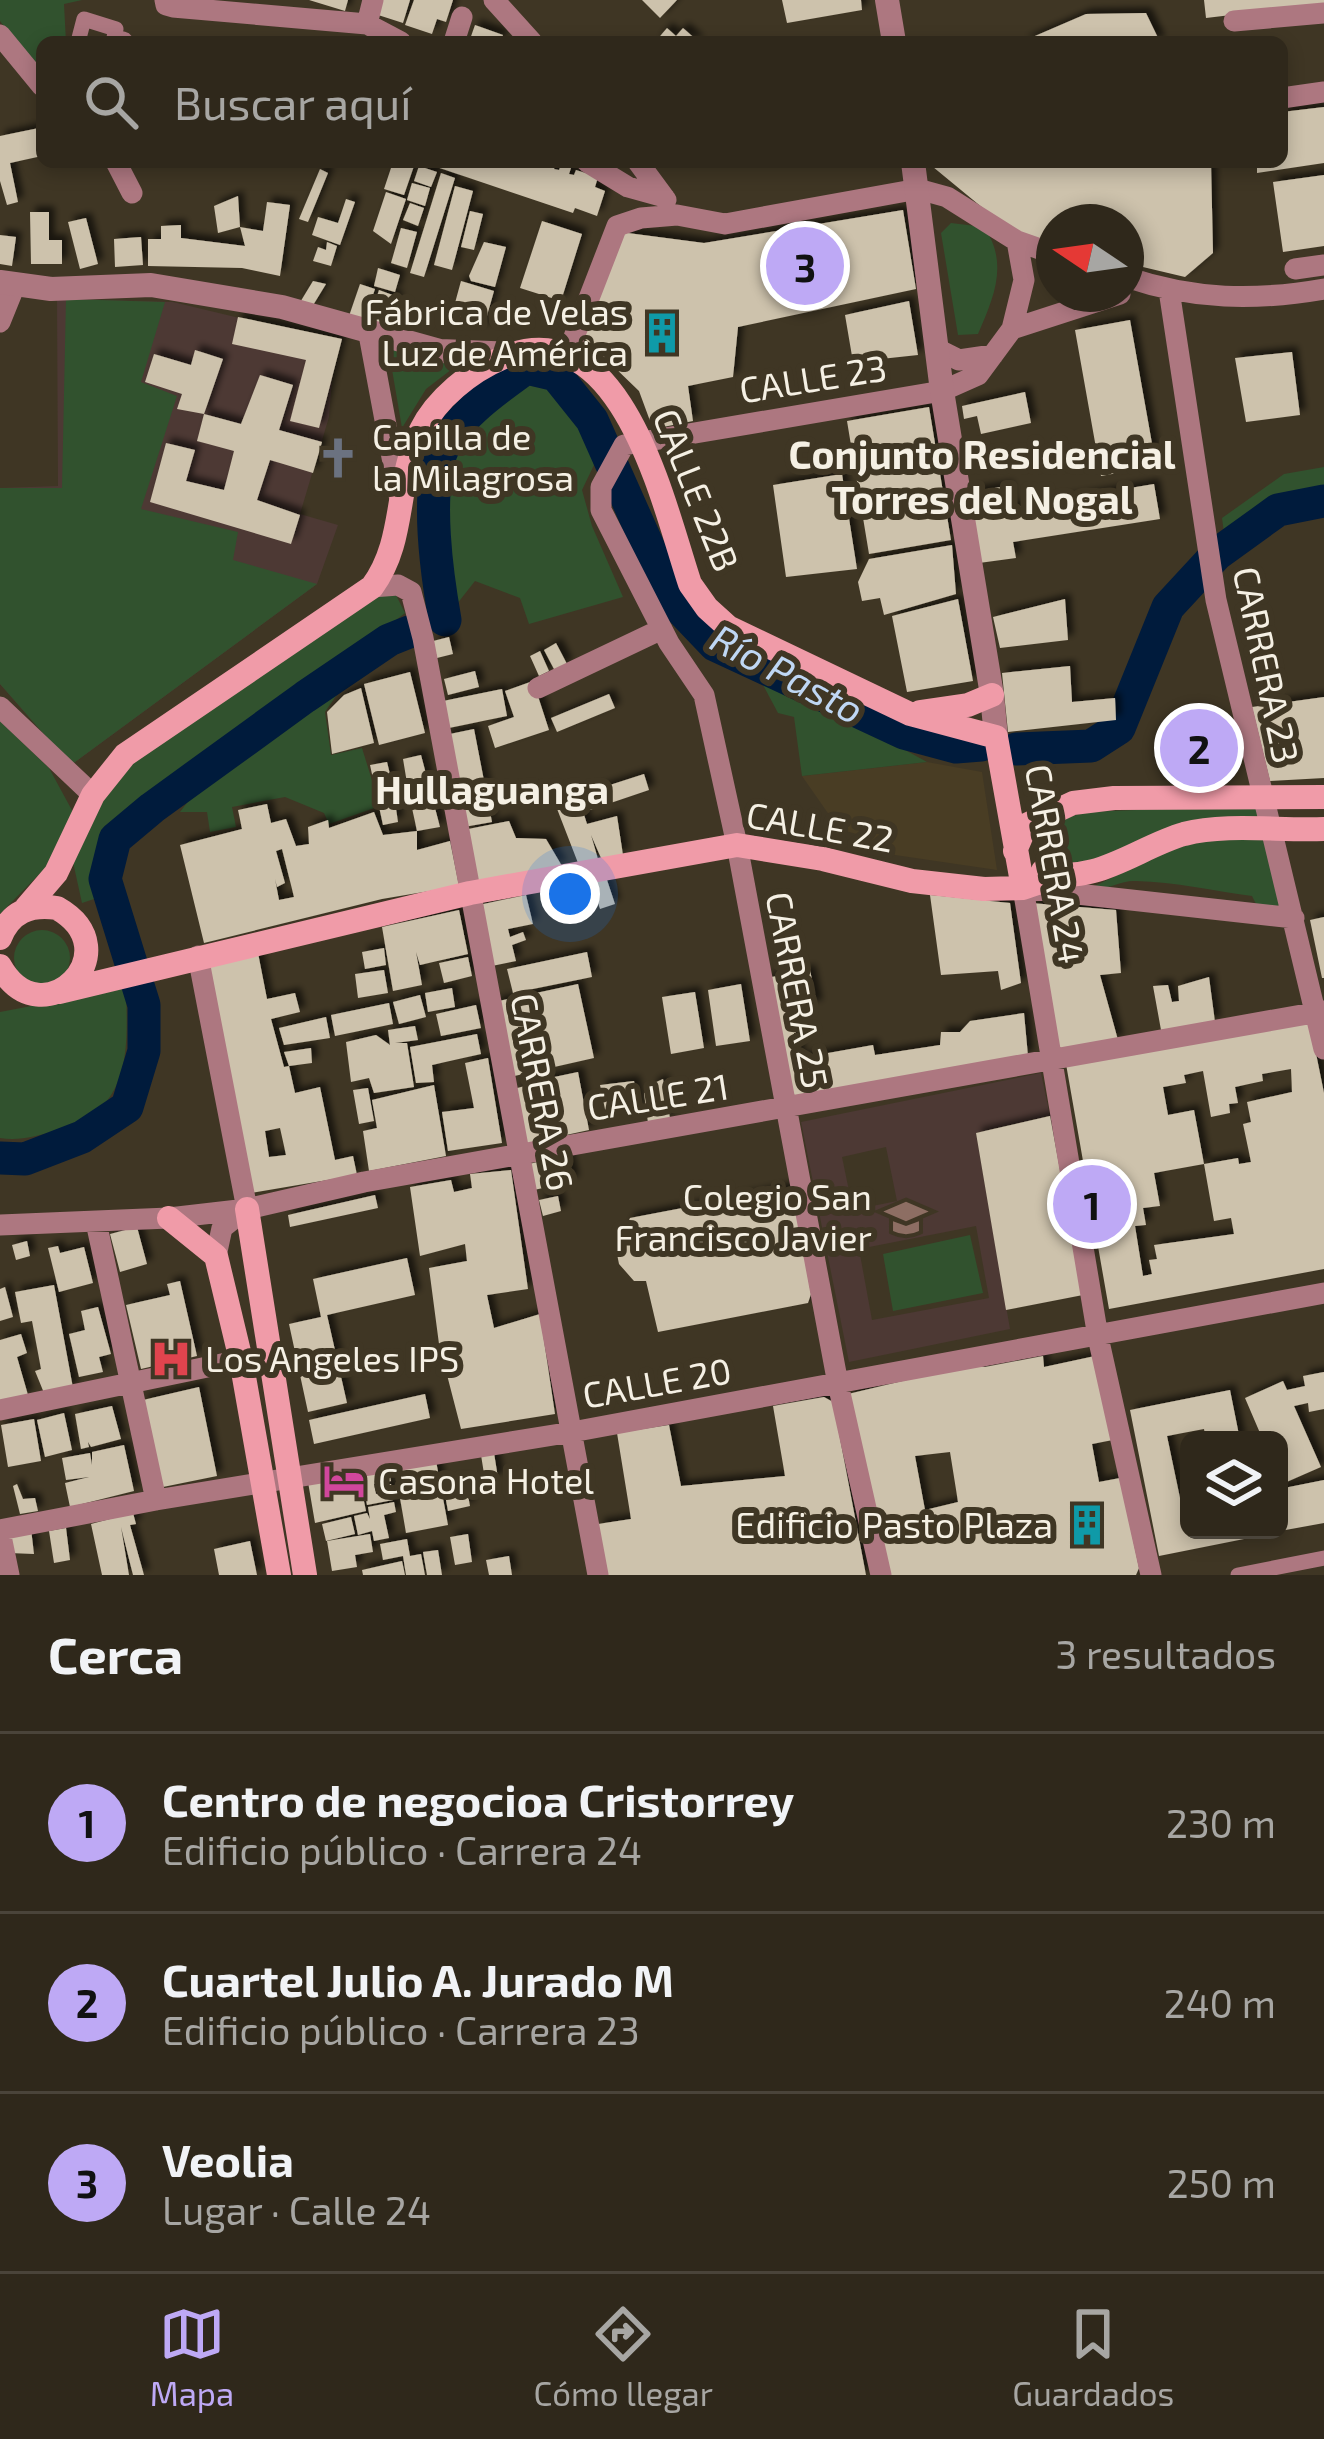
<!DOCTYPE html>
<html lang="es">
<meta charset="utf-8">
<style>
body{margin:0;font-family:"Exo 2",sans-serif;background:#373024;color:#f1f3f6}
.controls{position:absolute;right:36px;bottom:36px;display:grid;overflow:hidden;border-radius:18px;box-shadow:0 6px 18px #0003}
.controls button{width:108px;height:108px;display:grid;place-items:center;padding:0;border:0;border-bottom:3px solid #4a443a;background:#2f281b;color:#f1f3f6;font:60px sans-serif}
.compass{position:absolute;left:1036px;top:204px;width:108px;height:108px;border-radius:50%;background:#2f281b;box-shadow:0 6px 18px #0003;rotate:283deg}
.you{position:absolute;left:570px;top:894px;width:42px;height:42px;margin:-30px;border:9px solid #fff;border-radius:50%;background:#1a73e8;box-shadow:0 0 0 18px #1a73e833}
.badge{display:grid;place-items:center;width:78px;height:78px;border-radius:50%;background:#bea9f5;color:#111;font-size:39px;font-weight:700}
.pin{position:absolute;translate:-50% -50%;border:6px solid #fff;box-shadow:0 3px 12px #0006}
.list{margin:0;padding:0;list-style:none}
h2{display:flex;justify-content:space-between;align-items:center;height:156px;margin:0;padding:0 48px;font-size:51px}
h2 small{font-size:39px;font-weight:400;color:#a7a6a3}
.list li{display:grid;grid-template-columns:78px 1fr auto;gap:36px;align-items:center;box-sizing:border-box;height:180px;padding:0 48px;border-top:3px solid #4a443a}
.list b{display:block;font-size:45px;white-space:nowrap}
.list p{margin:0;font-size:39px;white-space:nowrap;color:#a7a6a3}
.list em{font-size:39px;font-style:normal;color:#a7a6a3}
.icon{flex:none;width:66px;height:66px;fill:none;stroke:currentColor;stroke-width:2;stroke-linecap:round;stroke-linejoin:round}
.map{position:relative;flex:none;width:1324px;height:1575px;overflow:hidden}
.search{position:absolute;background:#2f281b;box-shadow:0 6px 18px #0003;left:36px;right:36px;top:36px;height:132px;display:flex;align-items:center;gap:30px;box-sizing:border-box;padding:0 42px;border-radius:18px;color:#a7a6a3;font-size:45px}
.sheet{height:696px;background:#2f281b}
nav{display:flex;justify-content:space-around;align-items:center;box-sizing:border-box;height:168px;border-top:3px solid #4a443a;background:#2f281b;font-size:33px;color:#a7a6a3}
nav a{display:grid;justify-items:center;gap:6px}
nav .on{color:#bea9f5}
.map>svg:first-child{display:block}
</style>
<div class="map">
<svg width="1324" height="1575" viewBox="0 0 1324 1575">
<defs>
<filter id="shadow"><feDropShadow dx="5.5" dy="-5.5" stdDeviation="3" flood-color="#0009"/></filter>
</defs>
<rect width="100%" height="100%" fill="#3f3624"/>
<path fill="#493d24" d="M927,762L982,772L997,870L868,851L867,837L839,829L802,776Z"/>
<path fill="#4d3934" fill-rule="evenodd" d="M57,299L173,302L335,341L329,417L300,514L338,525L317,584L71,765L0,684V488L58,486Z
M1041,1073L1050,1116L976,1133L1010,1329L849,1362L801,1122ZM886,1147L897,1201L853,1210L842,1157ZM976,1226L989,1298L872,1320L859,1249Z"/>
<path fill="#31522e" d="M0,0H82L64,4L66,42H42V77L0,21Z
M951,223L984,227C1009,263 994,297 978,334L958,335L941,233Z
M66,299L165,302L141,382L177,396L141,509L238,532L233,560L317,584L71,765L0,684V488H62Z
M388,346L420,351L456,366L426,389L402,428Z
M526,381L546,383L574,413L590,445L594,465L582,490L592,526L623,597L529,624L520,598L475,581L453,609L445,599L442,541L454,451L471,423Z
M1324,467V488L1286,492L1225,540L1222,518L1284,474Z
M383,589L394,591L405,613L115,839L105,879L109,894L82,903L73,862L97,804L131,762Z
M762,683L863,727L927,762L802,776L794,717L778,713Z
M338,693L325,712L331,755L362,748L380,806L329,824L324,813L285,797L232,807L236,827L210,832L207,812H180C220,758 277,720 338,693Z
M0,721L49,768L74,814L52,861L0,914Z
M1257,805L1265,824L1074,867L1043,860C1036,845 1037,838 1045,824L1087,812Z
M1269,837L1288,911L1258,908L1252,896C1214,891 1175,882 1136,881C1119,880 1106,892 1089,888C1118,878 1139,859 1165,849C1197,837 1235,840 1269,837Z
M14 958a28 28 0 1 1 56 0a28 28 0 1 1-56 0Z
M126,988C128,1055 131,1111 55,1131C36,1136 20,1141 0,1138V1012Z
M970,1235L983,1293L893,1311L883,1254Z"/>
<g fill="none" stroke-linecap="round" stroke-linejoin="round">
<path stroke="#001b3c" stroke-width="33" d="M445,620C437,575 426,496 441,453C454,418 497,389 526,368L556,375L592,420L672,600L715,645L904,733L956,747L981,745
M1016,749L1091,746L1119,728L1168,607L1217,554L1278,510L1324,501
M0,1158L25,1159L82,1137L127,1107L144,1051V1005L105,879L115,839L152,808L305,697L389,640L409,632"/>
</g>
<path fill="#cdc2ac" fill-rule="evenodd" filter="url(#shadow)" d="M309,0H348L345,11Z
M379,0H410L403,23L375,14Z
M414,0H453L446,22L437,19L432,34L405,25Z
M642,0H677L660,18Z
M782,0H861L862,10L787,23Z
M1204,0H1324V4L1206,18Z
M1146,13L1160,42H1021L1086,14Z
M475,25L503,35L500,42H469Z
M667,28L676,36L683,28L699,42H655Z
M1324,107V163L1257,173V162H1282V112Z
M39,128L42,156L10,163L18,202L7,205L0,181V136Z
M393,162L415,163L404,195L384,189Z
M539,162L556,163L554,169L559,170L561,165L571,168L569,174L574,175L576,170L598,177L595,187L605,191L597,216L575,208L573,213L425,163Z
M927,162H1211L1213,253L1185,277L1126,263V222H1054V245L1018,237Z
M419,166L437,172L431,187L414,181Z
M320,169L328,173L308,222L299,219Z
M441,173L455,178L424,277L410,273Z
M1324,175V246L1283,252L1273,182Z
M412,183L430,188L425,206L407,200Z
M455,186L473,191L452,270L434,265Z
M386,192L406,199L391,244L373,231Z
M238,196L240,227L218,233L214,206Z
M346,199L355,202L340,245L312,235L318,217L338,223Z
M267,202L290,205L280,276L242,268L148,266V239H161V226L181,225V238L245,246L240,227L263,231Z
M410,203L424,208L418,226L403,220Z
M903,210L916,289L738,327L733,377L688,386L693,421L653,429L639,391L584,338L620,232L704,243Z
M470,211L483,214L474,250L461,247Z
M30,212H49V240H62V264H31Z
M86,218L98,264L80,269L68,222Z
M542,221L582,234L561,301L520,288Z
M401,228L417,232L407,268L391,263Z
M0,235L16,237L12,266L0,264Z
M141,237L143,265L115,267L114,239Z
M327,242L337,246L331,266L313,261L318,247L326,250Z
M484,242L506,247L495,287L471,281L469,276Z
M378,268L400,275L395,292L374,286Z
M313,281L326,284L312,307L299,304Z
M461,281L494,291L483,330L465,325L466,320L460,318L464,306L455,303Z
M360,284L375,289L364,321L349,316Z
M379,290L398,297L387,328L369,322Z
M909,301L918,355L853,362L845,315Z
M238,317L342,339L319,428L290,421L306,360L232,344Z
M1130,320L1156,466L1101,476L1075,330Z
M195,350L223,359L204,414L177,409L182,394L145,382L154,354L191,365Z
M1292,352L1300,415L1246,422L1235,358Z
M260,375L293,385L279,430L322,442L313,473L270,460L257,500L300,515L291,544L150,502L166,443L195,450L186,481L224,490L234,451L197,441L204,414L241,424Z
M1025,392L1031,423L981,434L977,416L964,419L962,406Z
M929,407L951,540L869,554L847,421Z
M842,474L857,569L786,577L773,485Z
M1154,484L1160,519L1013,542L1016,558L979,563L968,492L1008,486L1011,508Z
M952,545L956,594L884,615L880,598L862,601L858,582L869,559Z
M958,599L973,681L907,692L892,616Z
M1065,599L1068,640L1000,648L993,617Z
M449,637L453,654L437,658L433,641Z
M556,643L567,664L555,671L544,650Z
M540,651L549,671L539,676L530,656Z
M1070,666L1072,702L1115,698L1116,720L1008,732L1002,673Z
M475,671L479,687L448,695L444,679Z
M410,672L425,733L379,745L364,684Z
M533,681L549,730L495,748L488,726L514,717L505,691Z
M361,688L374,743L332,754L327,712L344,695Z
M502,689L507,716L449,728L443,701Z
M609,694L615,708L557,732L551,718Z
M1324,697V778L1270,781L1252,707Z
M474,729L492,822L464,827L445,735Z
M421,755L440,827L417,831L410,799L395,802L398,822L383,825L370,765L387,762L393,787L407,783L403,759Z
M644,774L649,790L587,811L582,794Z
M578,796L587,824L617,816L623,855L601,858L591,835L598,859L578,863L554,801Z
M267,804L271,823L286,819L296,846L309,844L308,827L328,820L329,828L374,812L383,835L417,831V850L450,841L459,886L382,899L204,943L180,845L242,829L238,810ZM282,849L294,897L279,900L275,879L277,887L285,883L276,851Z
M509,821L516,838L546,839L562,866L478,883L468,829Z
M606,877L615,904L600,909L591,882Z
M526,895L533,924L508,929L510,937L523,932L526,940L512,945L516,961L487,967L474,906Z
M930,895L1010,903L1021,983L1001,990L998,971L941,975Z
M1031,903L1116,910L1121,973L1100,975L1118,1040L1058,1050Z
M459,910L468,954L420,965L416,952L422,985L393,991L382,927Z
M1324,917V978H1322L1310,920Z
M384,948L386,965L365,969L362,952Z
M587,952L592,977L513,993L507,969Z
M258,953L267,999L295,993L300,1012L271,1019L284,1067L289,1066L284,1052L311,1048L312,1063L289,1066L295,1093L320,1087L335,1160L353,1156L357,1175L251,1193L208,963ZM280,1128L286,1155L269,1157L265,1131Z
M468,957L472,976L444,983L439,963Z
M384,970L388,993L358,998L355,974Z
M810,970L817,1005L792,1010L800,1058L873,1045L875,1055L940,1045L941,1032H960L970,1021L1024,1013L1028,1056L790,1098L766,978Z
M1209,977L1215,1022L1161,1030L1153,986L1168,985L1172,1002L1179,1001L1178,986Z
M578,984L594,1058L510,1077L494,1002Z
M741,984L750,1041L716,1046L708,990Z
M452,988L455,1007L428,1012L425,993Z
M695,992L704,1048L671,1054L662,997Z
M420,995L426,1017L399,1024L393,1002Z
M389,1003L393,1024L335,1036L331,1015Z
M476,1005L481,1028L441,1036L436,1014Z
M326,1017L330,1038L284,1045L279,1028Z
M1309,1019L1324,1093V1269L1109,1309L1066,1064ZM1291,1069L1292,1092L1247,1102L1251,1122L1243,1124L1251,1162L1239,1164L1238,1158L1204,1164L1214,1221L1231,1218L1234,1234L1154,1245L1157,1259L1149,1260L1152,1274L1143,1276L1135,1226L1146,1225L1143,1208L1160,1206L1154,1173L1204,1164L1194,1110L1168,1115L1163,1087L1186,1083L1184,1075L1203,1071L1211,1117L1230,1113L1229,1104L1238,1103L1235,1087L1263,1081L1262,1074Z
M415,1026L418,1040L395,1043H407L414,1087L374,1093L369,1078L351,1082L346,1042L376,1035L390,1045L388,1030Z
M477,1034L481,1054L432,1065L434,1082L416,1083L410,1047Z
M488,1058L502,1143L448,1151L442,1112L474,1108L465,1063Z
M578,1072L589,1130L552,1138L540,1080Z
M663,1079L670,1118L648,1123L644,1093L652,1092V1084Z
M634,1081L639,1109L606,1114L600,1085Z
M538,1083L548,1140L527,1144L517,1088Z
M434,1085L446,1156L369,1171L363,1131L377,1128L372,1100Z
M368,1088L374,1121L359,1124L353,1090Z
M1050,1116L1083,1295L1006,1310L976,1133Z
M568,1155L574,1181L534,1190L529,1164Z
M511,1170L528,1289L487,1295L494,1328L540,1314L555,1414L461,1429L439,1344L429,1268L467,1261L465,1244L420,1256L410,1187L451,1180L454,1192L472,1188L470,1174Z
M792,1187L811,1294L808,1303L658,1332L646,1281H634L619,1264L616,1249L630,1218Z
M375,1195L378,1208L290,1227L288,1215Z
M558,1196L561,1211L543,1216L539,1200Z
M137,1227L147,1264L120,1272L110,1234Z
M27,1241L30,1256L16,1260L12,1245Z
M58,1246L60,1253L84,1247L93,1283L59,1292L48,1248Z
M407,1258L415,1295L327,1315L347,1403L308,1412L289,1324L321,1317L313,1279Z
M180,1281L197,1356L141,1369L126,1305L170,1295L167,1284Z
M54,1285L73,1388L44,1393L35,1371L41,1369L32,1321L21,1323L15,1292Z
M5,1287L13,1317L0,1321V1289Z
M98,1307L111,1354L99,1357L103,1372L79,1377L69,1334L85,1330L81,1311Z
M21,1334L27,1353L17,1357L28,1395L0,1403V1340Z
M1043,1356L1044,1367L1095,1356L1113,1440L1092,1444L1099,1482L1120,1478L1139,1568L1136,1575H886L848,1394L970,1365L985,1367ZM950,1452L958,1502L925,1510L915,1456Z
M1324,1372V1409L1309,1412L1308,1403L1294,1406L1321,1467L1282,1484L1279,1440H1263L1245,1398L1283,1381L1287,1390L1305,1386L1303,1376Z
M199,1387L217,1476L158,1488L143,1400Z
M1230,1390L1240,1440H1206L1204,1429L1167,1436L1180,1498L1189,1496V1530H1258L1259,1536L1159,1556L1130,1410Z
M425,1394L430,1418L314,1444L309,1420Z
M824,1397L833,1402L866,1575H607L598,1524L631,1519L617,1433L669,1425L681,1486L785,1476L773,1406Z
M112,1406L121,1439L91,1447L88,1442L89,1447L81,1449L75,1414Z
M64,1413L72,1450L45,1457L37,1420Z
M34,1419L41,1461L8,1467L1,1425Z
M124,1445L134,1491L70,1507L65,1483L89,1477L66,1480L62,1458L90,1453L92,1465V1452Z
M494,1453L498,1478L485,1480L481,1455Z
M436,1461L448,1525L406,1533L395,1469Z
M388,1468L391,1481L374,1484L376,1494L382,1493L380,1486L391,1484L393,1500L367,1505L361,1472Z
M358,1473L360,1480L344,1486L360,1482L366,1511L315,1523L308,1482Z
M465,1480L470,1506L448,1511L443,1484Z
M1324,1480V1523L1280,1531L1279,1489Z
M17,1484L23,1499L35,1498L38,1511L20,1514L13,1486Z
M394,1502L396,1512L384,1515L389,1538L374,1541L372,1531L358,1535L354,1516L367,1513L370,1519L368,1507Z
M133,1513L136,1524L130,1525L144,1575H133L121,1527L129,1575H102L91,1524Z
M351,1517L355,1534L326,1541L322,1524Z
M66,1528L70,1560L54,1563L49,1531Z
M31,1529L34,1554L9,1553L6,1533Z
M370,1534L373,1552L355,1555L357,1567L332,1571L327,1541Z
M468,1534L472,1562L455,1565L450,1537Z
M407,1539L410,1556L421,1554L425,1575H406L403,1556L383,1560L380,1544Z
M250,1541L257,1575H219L214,1549Z
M438,1550L442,1575H427L423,1552Z
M509,1556L512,1575H489L486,1560Z
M402,1561L405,1575H363L362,1570Z"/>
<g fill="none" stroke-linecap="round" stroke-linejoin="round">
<path stroke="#ad7780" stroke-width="15" d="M78,42L84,19L116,29L113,42
M1238,1575L1324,1558"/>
<path stroke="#ad7780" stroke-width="21" d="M165,0L166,5L173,7L367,24L401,42
M494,0L532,42
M1234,21L1324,13
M367,24L373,0
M0,35L42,86
M118,41L123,42
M454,42L462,17
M1282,98L1324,92
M116,162L132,193
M587,162L628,187L664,197
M638,162L666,200
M1017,241L1054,254
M1295,269L1324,265
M1126,277C1194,300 1255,301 1324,289
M1169,290L1216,600L1324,1049
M0,322L15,285
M368,329L400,500
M1012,329L1120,294
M937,349L959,360L993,355
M567,355L617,226L641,218L677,215L725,224L918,189L947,197L1017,241L1024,280L1012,329L978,375L942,391L624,445L601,487V510L669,643L704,695L737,845L838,1384L881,1575
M372,587L398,585L411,592L423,638L598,1575
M538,688L662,629
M0,707L93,795
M198,956L247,1209
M96,1222L156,1500
M0,1225L169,1218L247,1209L364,1182L1324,1011
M216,1256L222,1228L246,1209
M0,1410L241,1360
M0,1530L156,1500L572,1432L1324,1293
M0,1531L9,1575
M1151,1575L1098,1337L1023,888L1294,918"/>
<path stroke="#ad7780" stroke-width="24" d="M887,0L894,42
M913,162L942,391L992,695L996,737
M0,282L51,289L151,285L282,307L440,351L513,354"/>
<path stroke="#f09ba8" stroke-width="24" d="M920,712L968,705L992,695
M1015,851L1026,825L1073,803L1114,798L1324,797
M1043,871C1094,887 1138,847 1184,834C1227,823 1279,831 1324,829
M26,908L56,873L93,795L125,755L372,587C407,540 394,482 421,430C436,399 471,371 502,358C622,307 664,507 690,584L707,608L728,627L910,714L996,737L1023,888
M0,938C10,912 30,904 57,908C133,951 42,1041 0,966
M59,992L470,893L737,845L823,859L912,881L984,889L1023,888L1058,876
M247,1209L305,1575
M169,1218L216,1256L241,1360L279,1575"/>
</g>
<defs>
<g id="building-bare" transform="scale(3.24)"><path d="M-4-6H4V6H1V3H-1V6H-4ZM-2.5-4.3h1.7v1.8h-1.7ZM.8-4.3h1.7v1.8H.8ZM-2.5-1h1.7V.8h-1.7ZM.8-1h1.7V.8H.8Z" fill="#0f9aa8" stroke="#3f3624" stroke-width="2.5" paint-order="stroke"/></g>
<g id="church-bare" transform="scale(3.24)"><path d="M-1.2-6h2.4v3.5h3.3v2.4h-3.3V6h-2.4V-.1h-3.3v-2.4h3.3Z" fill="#6b7280" stroke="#3f3624" stroke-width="2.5" paint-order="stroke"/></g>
<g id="school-bare" transform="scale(3.24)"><path d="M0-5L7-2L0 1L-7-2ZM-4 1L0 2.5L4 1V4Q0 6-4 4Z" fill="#8d6e63" stroke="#3f3624" stroke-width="2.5" paint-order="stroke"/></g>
<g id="hospital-bare" transform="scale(3.24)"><path d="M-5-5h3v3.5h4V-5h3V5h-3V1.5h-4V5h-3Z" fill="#e0444e" stroke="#3f3624" stroke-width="2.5" paint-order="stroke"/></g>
<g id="hotel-bare" transform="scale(3.24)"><path d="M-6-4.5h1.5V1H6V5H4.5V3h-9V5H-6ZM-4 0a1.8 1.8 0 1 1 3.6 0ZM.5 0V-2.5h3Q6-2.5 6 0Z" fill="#d1479c" stroke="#3f3624" stroke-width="2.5" paint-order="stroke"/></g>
</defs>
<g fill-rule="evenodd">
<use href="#building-bare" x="662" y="333"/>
<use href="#church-bare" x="338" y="458"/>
<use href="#school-bare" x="906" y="1218"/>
<use href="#hospital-bare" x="171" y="1359"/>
<use href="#hotel-bare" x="344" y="1481"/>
<use href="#building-bare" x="1087" y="1525"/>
</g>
<g text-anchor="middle" stroke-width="12" stroke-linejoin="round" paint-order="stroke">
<g font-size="36" fill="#f5f0e4" stroke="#3f3624" text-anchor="end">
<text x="628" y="325">Fábrica de Velas<tspan x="628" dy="41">Luz de América</tspan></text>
<text x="372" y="450" text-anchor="start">Capilla de<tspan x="372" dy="41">la Milagrosa</tspan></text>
<text x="872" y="1210">Colegio San<tspan x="872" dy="41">Francisco Javier</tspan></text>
<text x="205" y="1372" text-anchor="start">Los Angeles IPS</text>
<text x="378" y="1494" text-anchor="start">Casona Hotel</text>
<text x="1053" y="1538">Edificio Pasto Plaza</text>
</g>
<g font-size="36" fill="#f5f0e4" stroke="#3f3624">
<text transform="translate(813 379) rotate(-9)" y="13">CALLE 23</text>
<text transform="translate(696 490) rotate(68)" y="13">CALLE 22B</text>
<text transform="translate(1266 665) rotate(78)" y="13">CARRERA 23</text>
<text transform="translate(820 827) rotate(10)" y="13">CALLE 22</text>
<text transform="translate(1055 864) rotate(80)" y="13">CARRERA 24</text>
<text transform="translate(797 990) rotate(79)" y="13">CARRERA 25</text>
<text transform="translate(542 1092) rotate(79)" y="13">CARRERA 26</text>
<text transform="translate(658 1097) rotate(-9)" y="13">CALLE 21</text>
<text transform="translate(657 1383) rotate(-10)" y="13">CALLE 20</text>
</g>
<g font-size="39" font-weight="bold" fill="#f5f0e4" stroke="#3f3624">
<text x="982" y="469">Conjunto Residencial<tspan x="982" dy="45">Torres del Nogal</tspan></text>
<text x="492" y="804">Hullaguanga</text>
</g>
<g font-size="39" font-style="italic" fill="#bfd7f4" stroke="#3f3624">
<text transform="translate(787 674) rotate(28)" y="14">Río Pasto</text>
</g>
</g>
</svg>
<div class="controls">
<button><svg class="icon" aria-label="layers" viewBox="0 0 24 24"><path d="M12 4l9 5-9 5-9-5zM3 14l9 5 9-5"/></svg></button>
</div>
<svg class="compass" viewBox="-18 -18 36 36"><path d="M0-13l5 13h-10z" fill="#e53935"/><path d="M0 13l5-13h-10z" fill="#a7a6a3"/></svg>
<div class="you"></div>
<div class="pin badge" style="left:1092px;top:1204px">1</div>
<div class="pin badge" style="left:1199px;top:748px">2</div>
<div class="pin badge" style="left:805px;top:266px">3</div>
<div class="search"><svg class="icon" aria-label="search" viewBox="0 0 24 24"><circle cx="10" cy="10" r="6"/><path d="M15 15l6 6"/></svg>Buscar aquí</div>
</div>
<section class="sheet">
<h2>Cerca<small>3 resultados</small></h2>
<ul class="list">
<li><span class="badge">1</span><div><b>Centro de negocioa Cristorrey</b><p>Edificio público · Carrera 24</p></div><em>230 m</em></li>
<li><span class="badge">2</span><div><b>Cuartel Julio A. Jurado M</b><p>Edificio público · Carrera 23</p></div><em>240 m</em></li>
<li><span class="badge">3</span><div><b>Veolia</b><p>Lugar · Calle 24</p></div><em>250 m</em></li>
</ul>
</section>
<nav>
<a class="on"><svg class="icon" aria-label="map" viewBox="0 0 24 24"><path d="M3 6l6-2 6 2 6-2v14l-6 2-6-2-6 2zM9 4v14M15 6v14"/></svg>Mapa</a>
<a><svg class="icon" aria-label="directions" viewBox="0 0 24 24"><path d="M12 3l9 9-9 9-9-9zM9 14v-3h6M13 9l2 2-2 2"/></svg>Cómo llegar</a>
<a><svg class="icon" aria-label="saved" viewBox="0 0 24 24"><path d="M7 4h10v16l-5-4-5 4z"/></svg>Guardados</a>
</nav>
